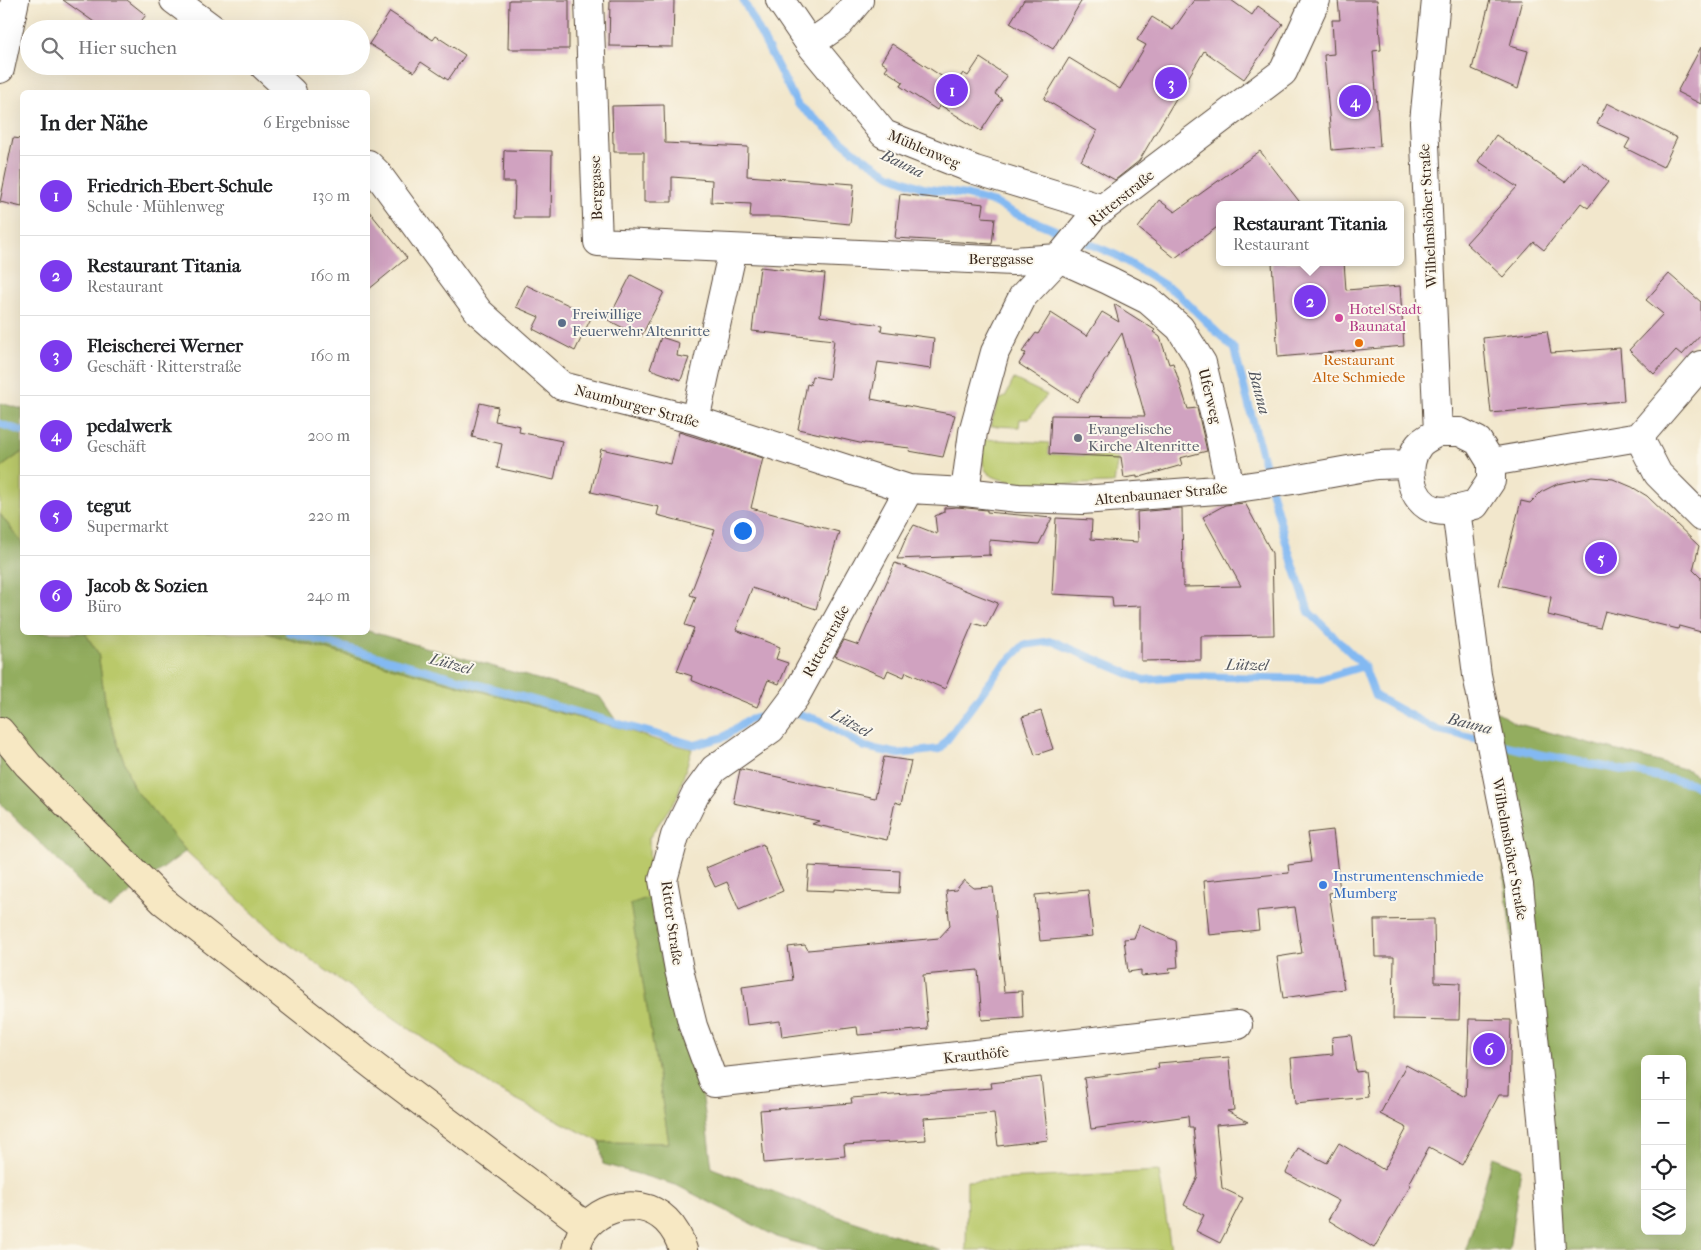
<!DOCTYPE html>
<html lang="de">
<meta charset="utf-8">
<style>
body{margin:0;font-family:"IM FELL French Canon",serif;background:#f2f2f2;color:#202124}
.controls{position:absolute;right:15px;bottom:15px;display:grid;overflow:hidden;border-radius:8px;box-shadow:0 5px 20px #0002}
.controls button{width:45px;height:45px;display:grid;place-items:center;padding:0;border:0;border-bottom:1px solid #e0e0e0;background:#fff;color:#202124;font:25px sans-serif}
.you{position:absolute;left:742px;top:530px;width:18px;height:18px;margin:-12px;border:4px solid #fff;border-radius:50%;background:#1a73e8;box-shadow:0 0 0 8px #1a73e833}
.badge{display:grid;place-items:center;width:32px;height:32px;border-radius:50%;background:#7c3aed;color:#fff;font-size:16px;font-weight:700}
.pin{position:absolute;translate:-50% -50%;border:2px solid #fff;box-shadow:0 1px 5px #0006}
.popup{position:absolute;left:1216px;top:201px;width:188px;height:65px;box-sizing:border-box;display:grid;place-content:center;border-radius:8px;background:#fff;filter:drop-shadow(0 1px 4px #0005);font-size:16px;white-space:nowrap;color:#757577}
.popup b{font-size:19px;color:#202124}
.popup::after{content:'';position:absolute;left:50%;top:100%;margin-left:-10px;border:10px solid transparent;border-top-color:#fff}
.list{margin:0;padding:0;list-style:none}
h2{display:flex;justify-content:space-between;align-items:center;height:65px;margin:0;padding:0 20px;font-size:21px}
h2 small{font-size:16px;font-weight:400;color:#757577}
.list li{display:grid;grid-template-columns:32px 1fr auto;gap:15px;align-items:center;box-sizing:border-box;height:80px;padding:0 20px;border-top:1px solid #e0e0e0}
.list b{display:block;font-size:19px;white-space:nowrap}
.list p{margin:0;font-size:16px;white-space:nowrap;color:#757577}
.list em{font-size:16px;font-style:normal;color:#757577}
.icon{flex:none;width:28px;height:28px;fill:none;stroke:currentColor;stroke-width:2;stroke-linecap:round;stroke-linejoin:round}
.map{position:relative;flex:none;width:1701px;height:1250px;overflow:hidden}
.search{position:absolute;background:#fff;box-shadow:0 5px 20px #0002;left:20px;top:20px;width:350px;height:55px;display:flex;align-items:center;gap:12px;box-sizing:border-box;padding:0 18px;border-radius:28px;color:#757577;font-size:19px}
.panel{position:absolute;background:#fff;box-shadow:0 5px 20px #0002;left:20px;top:90px;width:350px;height:545px;border-radius:8px}
.map>svg:first-child{display:block}
</style>
<div class="map">
<svg width="1701" height="1250" viewBox="0 0 1701 1250">
<rect width="100%" height="100%" fill="#fbf7ec"/>
<filter id="ink" filterUnits="userSpaceOnUse"><feTurbulence type="fractalNoise" baseFrequency=".02" numOctaves="2"/><feDisplacementMap in="SourceGraphic" scale="10" xChannelSelector="R" yChannelSelector="G"/><feConvolveMatrix kernelMatrix="1 2 1 2 8 2 1 2 1" color-interpolation-filters="sRGB"/></filter>
<filter id="wash" filterUnits="userSpaceOnUse"><feTurbulence type="fractalNoise" baseFrequency=".0096" numOctaves="4" result="noise"/><feDisplacementMap in="SourceGraphic" scale="20" xChannelSelector="R" yChannelSelector="G"/><feGaussianBlur stdDeviation="1.12" result="paint"/><feColorMatrix in="noise" values="0 0 0 0 0 0 0 0 0 0 0 0 0 0 0 0 0 1.4 0 .05"/><feComposite in="paint" operator="in"/></filter>
<g filter="url(#wash)">
<rect width="100%" height="100%" fill="#f2e7cc"/>
<path fill="#bac96b" stroke="#7a7a44" d="M1014,379L1047,395L1029,419H1020L1019,427L990,426L999,400L1005,397Z
M984,439L1049,443V454L1096,456L1119,451L1114,483C1088,483 1006,490 988,473C980,465 982,449 984,439Z
M22,452V543L0,514V468Z
M85,633H266L568,715L621,728L653,739L692,749L677,797L649,838L650,897L631,904L669,1143L600,1142L494,1088L280,938L186,851L133,787L107,713L98,653Z
M1159,1171L1171,1250H966L967,1181Z"/>
<path fill="#93ad5f" stroke="#676c3e" fill-rule="evenodd" d="M0,403L22,409V452L0,468Z
M0,514L22,543V632L85,633L98,653L107,713L133,787L186,851L109,909L94,897L0,803Z
M368,631L600,697L621,728L568,715L266,633Z
M1482,703L1515,723L1688,770L1701,778V1250H1551ZM1645,1059H1682V1231H1645Z
M650,897L661,957L702,1092L712,1168L834,1215L941,1250H824L779,1238L676,1185L603,1164L600,1142L669,1143L630,904Z
M1493,1157L1521,1168L1509,1250H1466Z"/>
<g fill="none" stroke-linecap="round" stroke-linejoin="round">
<path stroke="#83b9f2" stroke-width="8" d="M743,0L797,104L859,155L890,175L923,188L966,195L995,203L1014,213L1070,236
M1080,240L1116,255L1177,293L1234,349L1268,478
M0,424L22,431
M1271,489L1286,543L1309,612L1364,666L1375,696L1435,729L1484,740
M289,632L695,745L724,737L746,721L772,713
M790,711L819,720L865,747L899,754L940,749L999,670L1024,645L1052,641L1144,680L1188,676L1321,679L1364,666
M1495,743L1538,754L1691,783L1701,789"/>
</g>
<g id="blocks">
<path fill="#d0a2c0" d="M63,0H127L146,15L135,29H104Z
M509,0H569V49H508Z
M610,0H674L673,47L609,46Z
M1024,0H1082L1053,49L1010,23Z
M1194,0H1231L1252,15L1258,6L1283,24L1244,79L1204,51L1139,161L1115,180L1081,161L1097,131L1044,99L1069,58L1120,89L1146,45L1137,40L1152,17L1173,30Z
M1338,0H1377L1381,50L1373,51L1380,146L1332,150L1324,55L1334,54L1332,20H1340Z
M1490,0H1522L1510,46L1528,51L1518,89L1472,69Z
M390,12L433,40L436,36L465,55L448,80L421,62L414,72L369,44Z
M892,44L955,85L963,73L968,76L980,58L1007,76L995,94L1002,99L981,131L940,105L937,110L900,86L903,82L885,70L888,66L881,62Z
M1701,47V104L1677,92Z
M1607,103L1677,138L1663,167L1625,148L1630,139L1597,124Z
M664,105L665,143L748,147L747,176L854,184L850,224L779,217H750L751,204L711,202L712,180L672,177V202H644V152H614V143H613L612,106Z
M1496,135L1565,182L1582,161L1608,182L1588,208L1581,203L1544,250L1534,242L1503,277L1466,243L1517,187L1478,161Z
M13,138L22,139V207L0,202Z
M506,150L552,151L551,218H514L515,182H503L504,151Z
M1260,151L1302,205H1220V225L1175,258L1138,228L1159,200L1175,212Z
M900,194L984,204L982,217L995,218L992,244L895,238Z
M368,210L407,258L368,290Z
M1272,262H1344L1346,290L1400,286L1404,346L1278,357Z
M760,267L825,274L820,316L882,325L881,331L934,338L931,369L878,362L871,399L955,415L943,457L909,451L910,448L864,443V444L798,429L807,384L810,385L812,376L829,379L834,340L752,331Z
M1669,274L1701,302V334L1682,355L1676,350L1654,374L1629,350L1663,314L1646,300Z
M631,275L664,292L641,337L608,320Z
M526,285L592,316L575,351L533,329L539,317L516,307Z
M1114,304L1155,330L1153,332L1160,337L1169,364L1173,363L1188,409L1197,408L1207,451L1180,458L1182,465L1137,478V476L1124,478L1121,457L1049,454L1051,415L1145,416L1122,333L1077,402L1019,364L1026,353L1022,352L1036,333L1038,334L1051,313L1087,336L1102,312L1119,322Z
M1547,331L1551,353L1620,348L1624,401L1491,413L1483,338Z
M661,337L679,343L677,356L689,358L681,380L650,369Z
M480,403L498,407L495,421L520,426L519,432L562,441L554,480L497,468L502,444L472,437Z
M679,432L763,458L751,508L839,532L816,609L752,588L736,630L780,647L776,659L788,663L779,684L768,680L757,707L691,680L692,676L677,671L694,628L685,625L696,597L690,595L715,530L657,515L659,507L591,492L601,449L671,464Z
M1593,477L1613,479L1632,487L1647,496L1699,546L1693,570L1701,578V632L1679,626L1678,629L1605,611L1600,628L1548,615L1551,597L1499,585L1521,501L1530,503L1541,492L1557,484Z
M1245,503L1272,553L1274,635L1201,636V660L1141,661V606L1113,607L1112,597L1052,594L1056,518L1092,520L1091,539L1138,542L1137,512L1182,508L1183,587L1241,586L1203,517L1225,505Z
M957,507L987,510V512L1052,518L1039,544L989,540V555H991L897,559L906,538L914,525L937,534L935,516L944,512V508Z
M895,563L998,603L986,627L973,623L945,689L906,672L904,677L888,670L885,677L835,656L844,640L859,645Z
M1041,711L1053,749L1035,755L1022,717Z
M884,757L911,761L901,804L895,802L887,840L812,824L819,821L733,803L740,770L741,769L875,798Z
M1333,830L1340,891L1329,893L1344,989L1283,998L1277,957L1302,953L1295,907L1257,911L1259,930L1209,935L1204,881L1289,873L1288,865L1311,862L1307,833Z
M763,844L783,891L739,910L727,882L715,887L706,868Z
M809,866L900,871L899,893L834,889V891L807,890Z
M964,880L974,888L993,887L1004,992L1022,991L1023,1017L982,1020L978,970L923,975L928,1029L858,1035L857,1027L782,1037L780,1021L747,1025L742,987L793,980L788,947L805,945L808,950L939,938L950,926L946,891L956,890Z
M1088,890L1093,936L1040,941L1035,895Z
M1434,919L1435,982L1460,983L1459,1020L1393,1019L1394,957H1375L1374,920Z
M1139,925L1176,941L1178,967L1169,968L1170,973L1141,976V970L1128,972L1124,939L1134,938Z
M1469,1019L1511,1020L1509,1095H1499L1462,1165L1429,1147L1409,1184L1411,1185L1374,1248L1328,1220L1339,1201L1286,1173L1298,1148L1327,1163L1339,1143L1384,1170L1407,1128L1380,1114L1406,1065L1466,1097Z
M1351,1035L1356,1072L1365,1071L1368,1097L1295,1104L1291,1058L1333,1054L1332,1037Z
M1229,1057L1234,1110L1227,1111L1248,1122L1216,1125L1222,1188L1243,1198L1220,1243L1196,1231L1204,1215L1184,1205L1198,1176L1193,1127H1189L1188,1116L1091,1129L1084,1078L1159,1068L1158,1063Z
M1041,1077L1048,1140L998,1146L994,1113L924,1118L926,1140L844,1145L845,1156L764,1163L760,1110L852,1103L851,1098L992,1088L991,1083Z"/>
</g>
</g>
<g filter="url(#ink)">
<use href="#blocks" fill-opacity="0" stroke="#564638" stroke-width="1"/>
<g fill="none" stroke-linecap="round" stroke-linejoin="round">
<g stroke="#564638" stroke-width="30">
<path id="street" d="M174,0L213,29
M589,0L598,242L1013,261L1059,258L1108,280L1148,300L1180,328L1202,363L1220,438L1230,489
M780,0L810,44
M859,0L839,24L810,44L884,134L975,170L1103,209
M1436,0L1424,122L1438,432
M264,66L292,92
M0,69L15,0
M368,164L377,173L479,312L562,386L695,420L909,489L965,492L1018,498L1082,500L1230,489L1293,480L1376,465L1410,464
M695,420L733,249
M1438,432H1460L1478,441L1491,462V481L1475,505C1463,508 1448,513 1436,510C1410,503 1403,464 1419,445C1423,440 1432,436 1438,432Z
M1639,437L1658,474L1701,517
M1639,437L1701,365
M1491,462L1639,437
M909,489L795,697L771,729L714,769L695,795L675,836L663,880L679,970L693,1026L714,1083L1238,1025
M965,492L973,432L995,352L1023,296L1059,258L1094,215L1283,72L1316,0
M1456,509L1477,675L1519,885L1544,1138L1551,1250"/>
</g>
<g stroke="#564638" stroke-width="30">
<path id="secondary" d="M0,731L28,765L163,901L375,1067L586,1226
M576,1250C582,1209 637,1192 666,1220C675,1229 680,1239 683,1250"/>
</g>
<use href="#street" stroke="#fff" stroke-width="28"/>
<use href="#secondary" stroke="#f7e8c3" stroke-width="28"/>
</g>
</g>
<circle fill="#d1479c" stroke="#fbf7ec" stroke-width="2" cx="1339" cy="318" r="5"/>
<circle fill="#5c6f8a" stroke="#fbf7ec" stroke-width="2" cx="562" cy="323" r="5"/>
<circle fill="#e8710a" stroke="#fbf7ec" stroke-width="2" cx="1359" cy="343" r="5"/>
<circle fill="#6b7280" stroke="#fbf7ec" stroke-width="2" cx="1078" cy="438" r="5"/>
<circle fill="#3f7fe0" stroke="#fbf7ec" stroke-width="2" cx="1323" cy="885" r="5"/>
<g text-anchor="middle" stroke-width="4" stroke-linejoin="round" paint-order="stroke">
<g font-size="15" fill="#3b2a1e" stroke="#fbf7ec">
<text transform="translate(924 149) rotate(23)" y="5">Mühlenweg</text>
<text transform="translate(596 188) rotate(-92)" y="5">Berggasse</text>
<text transform="translate(1121 198) rotate(-39)" y="5">Ritterstraße</text>
<text transform="translate(1428 216) rotate(-93)" y="5">Wilhelmshöher Straße</text>
<text x="1001" y="264">Berggasse</text>
<text transform="translate(1210 396) rotate(76)" y="5">Uferweg</text>
<text transform="translate(637 406) rotate(15)" y="5">Naumburger Straße</text>
<text transform="translate(1161 494) rotate(-5)" y="5">Altenbaunaer Straße</text>
<text transform="translate(826 641) rotate(-61)" y="5">Ritterstraße</text>
<text transform="translate(1510 849) rotate(80)" y="5">Wilhelmshöher Straße</text>
<text transform="translate(672 923) rotate(82)" y="5">Ritter Straße</text>
<text transform="translate(976 1055) rotate(-6)" y="5">Krauthöfe</text>
</g>
<g font-size="15" fill="#b23c85" stroke="#fbf7ec" text-anchor="start">
<text x="1349" y="314">Hotel Stadt<tspan x="1349" dy="17">Baunatal</tspan></text>
</g>
<g font-size="15" fill="#4e5e75" stroke="#fbf7ec" text-anchor="start">
<text x="572" y="319">Freiwillige<tspan x="572" dy="17">Feuerwehr Altenritte</tspan></text>
</g>
<g font-size="15" fill="#c56008" stroke="#fbf7ec">
<text x="1359" y="365">Restaurant<tspan x="1359" dy="17">Alte Schmiede</tspan></text>
</g>
<g font-size="15" fill="#5b616d" stroke="#fbf7ec" text-anchor="start">
<text x="1088" y="434">Evangelische<tspan x="1088" dy="17">Kirche Altenritte</tspan></text>
</g>
<g font-size="15" fill="#366cbe" stroke="#fbf7ec" text-anchor="start">
<text x="1333" y="881">Instrumentenschmiede<tspan x="1333" dy="17">Mumberg</tspan></text>
</g>
<g font-size="16" font-style="italic" fill="#51555e" stroke="#fbf7ec">
<text transform="translate(903 163) rotate(26)" y="6">Bauna</text>
<text transform="translate(1260 392) rotate(75)" y="6">Bauna</text>
<text transform="translate(451 663) rotate(15)" y="6">Lützel</text>
<text transform="translate(1247 664) rotate(1)" y="6">Lützel</text>
<text transform="translate(851 722) rotate(29)" y="6">Lützel</text>
<text transform="translate(1470 723) rotate(14)" y="6">Bauna</text>
</g>
</g>
</svg>
<div class="controls">
<button>+</button>
<button>−</button>
<button><svg class="icon" aria-label="locate" viewBox="0 0 24 24"><circle cx="12" cy="12" r="6"/><path d="M12 2v4M12 18v4M2 12h4M18 12h4"/></svg></button>
<button><svg class="icon" aria-label="layers" viewBox="0 0 24 24"><path d="M12 4l9 5-9 5-9-5zM3 14l9 5 9-5"/></svg></button>
</div>
<div class="you"></div>
<div class="pin badge" style="left:952px;top:90px">1</div>
<div class="pin badge" style="left:1310px;top:301px">2</div>
<div class="popup"><b>Restaurant Titania</b>Restaurant</div>
<div class="pin badge" style="left:1171px;top:83px">3</div>
<div class="pin badge" style="left:1355px;top:101px">4</div>
<div class="pin badge" style="left:1601px;top:558px">5</div>
<div class="pin badge" style="left:1489px;top:1049px">6</div>
<div class="search"><svg class="icon" aria-label="search" viewBox="0 0 24 24"><circle cx="10" cy="10" r="6"/><path d="M15 15l6 6"/></svg>Hier suchen</div>
<section class="panel">
<h2>In der Nähe<small>6 Ergebnisse</small></h2>
<ul class="list">
<li><span class="badge">1</span><div><b>Friedrich-Ebert-Schule</b><p>Schule · Mühlenweg</p></div><em>130 m</em></li>
<li><span class="badge">2</span><div><b>Restaurant Titania</b><p>Restaurant</p></div><em>160 m</em></li>
<li><span class="badge">3</span><div><b>Fleischerei Werner</b><p>Geschäft · Ritterstraße</p></div><em>160 m</em></li>
<li><span class="badge">4</span><div><b>pedalwerk</b><p>Geschäft</p></div><em>200 m</em></li>
<li><span class="badge">5</span><div><b>tegut</b><p>Supermarkt</p></div><em>220 m</em></li>
<li><span class="badge">6</span><div><b>Jacob &amp; Sozien</b><p>Büro</p></div><em>240 m</em></li>
</ul>
</section>
</div>
